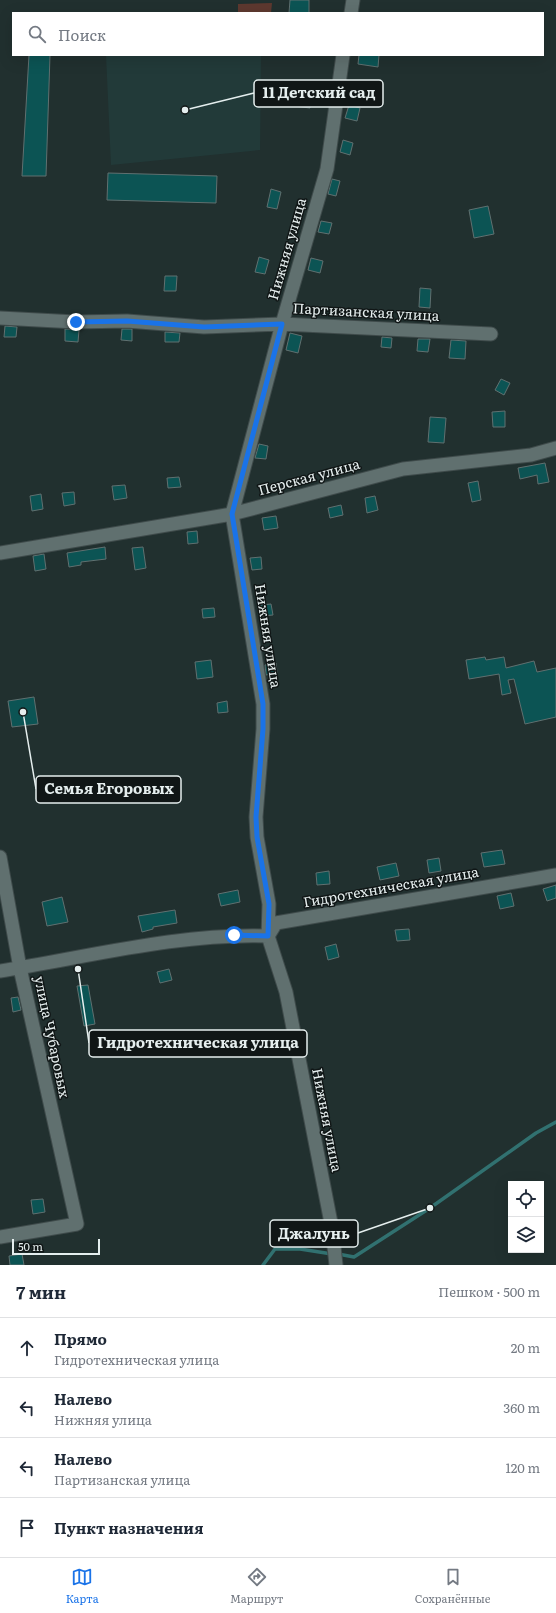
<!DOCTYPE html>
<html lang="ru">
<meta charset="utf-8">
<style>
body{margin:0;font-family:Literata,serif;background:#f2f2f3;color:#1f2937}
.controls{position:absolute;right:12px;bottom:12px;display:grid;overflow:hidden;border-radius:0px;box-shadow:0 4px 16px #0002}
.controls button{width:36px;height:36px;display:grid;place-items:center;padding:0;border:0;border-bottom:1px solid #e0e1e3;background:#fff;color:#1f2937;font:20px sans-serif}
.scale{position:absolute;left:12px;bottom:10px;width:88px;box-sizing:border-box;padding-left:4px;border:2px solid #e5eeee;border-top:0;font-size:11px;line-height:14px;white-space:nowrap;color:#e5eeee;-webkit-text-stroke:3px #101616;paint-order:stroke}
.stop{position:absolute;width:12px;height:12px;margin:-9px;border:3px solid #1a73e8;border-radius:50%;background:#fff}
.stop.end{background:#1a73e8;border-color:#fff;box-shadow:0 1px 4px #0008}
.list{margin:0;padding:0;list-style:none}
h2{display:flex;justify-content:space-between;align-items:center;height:52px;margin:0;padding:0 16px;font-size:17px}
h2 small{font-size:13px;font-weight:400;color:#747a83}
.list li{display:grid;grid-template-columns:26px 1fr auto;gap:12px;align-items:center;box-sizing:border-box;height:60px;padding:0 16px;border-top:1px solid #e0e1e3}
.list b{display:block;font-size:15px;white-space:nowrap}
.list p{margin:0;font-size:13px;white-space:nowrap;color:#747a83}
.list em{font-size:13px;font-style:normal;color:#747a83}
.icon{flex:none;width:22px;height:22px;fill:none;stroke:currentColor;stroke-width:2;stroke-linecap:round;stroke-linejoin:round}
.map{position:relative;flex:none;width:556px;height:1265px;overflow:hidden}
.search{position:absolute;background:#fff;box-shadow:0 4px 16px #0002;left:12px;right:12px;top:12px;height:44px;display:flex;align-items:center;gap:10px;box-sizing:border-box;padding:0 14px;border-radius:0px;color:#747a83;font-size:15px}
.sheet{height:292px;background:#fff}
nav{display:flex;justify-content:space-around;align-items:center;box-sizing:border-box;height:56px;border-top:1px solid #e0e1e3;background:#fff;font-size:11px;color:#747a83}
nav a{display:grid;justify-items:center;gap:2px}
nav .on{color:#1a73e8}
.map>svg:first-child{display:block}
</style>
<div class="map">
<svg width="556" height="1265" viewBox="0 0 556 1265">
<rect width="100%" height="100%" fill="#21302f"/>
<path fill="#223a39" d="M106,55H261L260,150L111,165Z"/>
<path fill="#5d382f" d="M272,3L271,13H238V4Z"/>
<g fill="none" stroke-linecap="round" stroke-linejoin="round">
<path stroke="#317170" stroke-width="3.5" d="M338,1254L354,1257L430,1208L536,1133L556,1122
M263,1265L275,1249H300L332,1254"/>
</g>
<path fill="#0c5454" stroke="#607070" d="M290,0H309V13H289Z
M29,55H50L46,176H22Z
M359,55H379L378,67L358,64Z
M296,94L311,96L310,108L294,106Z
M349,105L360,108L357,121L345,118Z
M343,140L353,143L350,155L340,152Z
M108,173L217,176L216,203L107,200Z
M332,179L340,181L336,196L328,194Z
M271,189L281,192L277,209L267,207Z
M488,206L494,234L474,238L469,210Z
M321,221L332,223L329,234L318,232Z
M259,257L269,260L265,274L255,272Z
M311,258L323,261L320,273L308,270Z
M165,276H177L176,291H164Z
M420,288L431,289L430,308L419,307Z
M5,326L17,327L16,337H4Z
M65,329L79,330L78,342L65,341Z
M122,329H132V341L121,340Z
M165,332L180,333L179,342H165Z
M290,333L302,336L298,353L286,350Z
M382,337L392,338L391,348L381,347Z
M418,339H430L428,352L417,351Z
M451,340L466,341L465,359L449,358Z
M501,379L510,383L504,395L495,390Z
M505,411V427H493L492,412Z
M430,417L446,418L444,443L428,442Z
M259,444L268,446L266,459L255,458Z
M545,463L549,482L538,484L537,475L520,479L518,468Z
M179,477L181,487L168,488L167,478Z
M478,481L481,500L472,502L468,483Z
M125,485L127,498L114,500L112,486Z
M74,492L75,504L64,506L62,493Z
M41,494L43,509L32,511L30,496Z
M375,496L378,510L367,513L365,498Z
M341,505L343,515L330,518L328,508Z
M276,516L278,528L264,530L262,518Z
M197,531L198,543L188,544L187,532Z
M105,547L106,559L81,562V565L69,567L67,553Z
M143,547L146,568L135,570L132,548Z
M44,554L46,569L35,571L33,556Z
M261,557L262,569L252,570L250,558Z
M271,604L273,615L261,616L260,605Z
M214,608L215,617L203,618L202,609Z
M485,657L486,660L504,657L506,668L534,661L537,672L556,668V717L525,724L514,679L508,680L511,693L502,695L499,674L469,679L466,660Z
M211,660L213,677L197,679L195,662Z
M276,663L277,673L266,675L265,665Z
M34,697L38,724L12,727L8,701Z
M227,701L228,712L218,713L217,703Z
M502,850L505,864L484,867L481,853Z
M439,858L441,871L429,873L427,860Z
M396,863L399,876L380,880L377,867Z
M329,871L330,884L317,885L316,873Z
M556,885V898L547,901L543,889Z
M238,890L240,902L221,906L218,894Z
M511,893L514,906L500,909L497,896Z
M62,897L68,922L47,926L42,902Z
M175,910L177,923L153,927V929L142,932L138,916Z
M409,929L410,940L397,941L395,930Z
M336,944L339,957L328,960L325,947Z
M169,969L172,980L160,983L157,972Z
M88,985L95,1024L84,1026L77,986Z
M18,997L21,1010L13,1012L11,998Z
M43,1199L45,1212L33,1214L31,1200Z
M22,1254L24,1265H10L9,1256Z"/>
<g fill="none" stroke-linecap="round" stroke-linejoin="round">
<g stroke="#3f4b4b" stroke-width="15">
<path id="street" d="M351,13L353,0
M0,318L76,322L127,321L204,327L282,324L491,334
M0,553L232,514L403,469L531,455L556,448
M0,857L20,968L77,1224L0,1237
M268,936L276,923L556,875
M0,971C88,957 178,933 268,936
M336,1265L332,1228L286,992L268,936L269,904L257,837L256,817L263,729V704L232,514L282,324L327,169L343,55"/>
</g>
<use href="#street" stroke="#60706f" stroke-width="13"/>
</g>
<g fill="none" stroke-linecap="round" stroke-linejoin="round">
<path stroke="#1a73e8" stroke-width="5" d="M76,322L127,321L204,327L282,324L232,514L263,704V729L256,817L257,837L269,904L268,936L234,935"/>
</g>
<g text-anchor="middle" stroke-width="3" stroke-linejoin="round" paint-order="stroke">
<g font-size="14" fill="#e5eeee" stroke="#101616">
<text transform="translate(287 249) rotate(-74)" y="5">Нижняя улица</text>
<text transform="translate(366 312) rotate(3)" y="5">Партизанская улица</text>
<text transform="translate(309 477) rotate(-15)" y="5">Перская улица</text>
<text transform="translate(268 636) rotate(81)" y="5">Нижняя улица</text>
<text transform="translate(391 887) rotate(-10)" y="5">Гидротехническая улица</text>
<text transform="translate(52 1037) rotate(78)" y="5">улица Чубаровых</text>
<text transform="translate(327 1120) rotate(79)" y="5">Нижняя улица</text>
</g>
</g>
<path fill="none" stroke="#e5eeee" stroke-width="1.5" d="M185 110L254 93M23 712L36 789M78 969L89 1043M430 1208L358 1233"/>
<g fill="#e5eeee" stroke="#101616" stroke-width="1.5">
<circle cx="185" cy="110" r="4"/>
<circle cx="23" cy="712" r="4"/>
<circle cx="78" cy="969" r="4"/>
<circle cx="430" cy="1208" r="4"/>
</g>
<g fill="#101616" stroke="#e5eeee" stroke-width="1.5">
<rect x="254" y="80" width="129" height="27" rx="4"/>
<rect x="36" y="776" width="145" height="27" rx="4"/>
<rect x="89" y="1030" width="218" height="27" rx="4"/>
<rect x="270" y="1220" width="88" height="27" rx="4"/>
</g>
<g font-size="15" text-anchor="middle" font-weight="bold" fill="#e5eeee">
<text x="319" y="98">11 Детский сад</text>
<text x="109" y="794">Семья Егоровых</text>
<text x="198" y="1048">Гидротехническая улица</text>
<text x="314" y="1239">Джалунь</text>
</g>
</svg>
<div class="controls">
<button><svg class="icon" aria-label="locate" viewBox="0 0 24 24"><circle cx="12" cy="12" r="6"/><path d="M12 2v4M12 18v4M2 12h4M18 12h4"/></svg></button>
<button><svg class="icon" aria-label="layers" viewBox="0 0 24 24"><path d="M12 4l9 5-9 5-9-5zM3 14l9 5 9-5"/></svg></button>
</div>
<div class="scale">50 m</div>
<div class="stop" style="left:234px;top:935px"></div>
<div class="stop end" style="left:76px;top:322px"></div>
<div class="search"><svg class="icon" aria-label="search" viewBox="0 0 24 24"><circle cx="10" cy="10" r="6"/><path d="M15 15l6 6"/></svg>Поиск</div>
</div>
<section class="sheet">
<h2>7 мин<small>Пешком · 500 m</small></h2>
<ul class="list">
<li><svg class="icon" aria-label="ahead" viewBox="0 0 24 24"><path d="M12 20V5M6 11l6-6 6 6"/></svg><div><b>Прямо</b><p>Гидротехническая улица</p></div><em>20 m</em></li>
<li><svg class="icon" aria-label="left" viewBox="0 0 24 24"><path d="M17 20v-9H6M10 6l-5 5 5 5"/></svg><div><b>Налево</b><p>Нижняя улица</p></div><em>360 m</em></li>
<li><svg class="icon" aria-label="left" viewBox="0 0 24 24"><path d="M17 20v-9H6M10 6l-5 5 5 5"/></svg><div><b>Налево</b><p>Партизанская улица</p></div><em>120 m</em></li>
<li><svg class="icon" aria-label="arrive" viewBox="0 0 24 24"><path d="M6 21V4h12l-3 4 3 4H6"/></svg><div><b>Пункт назначения</b></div></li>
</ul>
</section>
<nav>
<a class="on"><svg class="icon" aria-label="map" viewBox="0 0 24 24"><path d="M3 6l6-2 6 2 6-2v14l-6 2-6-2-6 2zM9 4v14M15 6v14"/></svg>Карта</a>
<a><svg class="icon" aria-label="directions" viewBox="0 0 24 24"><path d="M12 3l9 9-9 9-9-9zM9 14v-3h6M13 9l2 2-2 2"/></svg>Маршрут</a>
<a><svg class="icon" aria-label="saved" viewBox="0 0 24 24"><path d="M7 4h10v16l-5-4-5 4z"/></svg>Сохранённые</a>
</nav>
